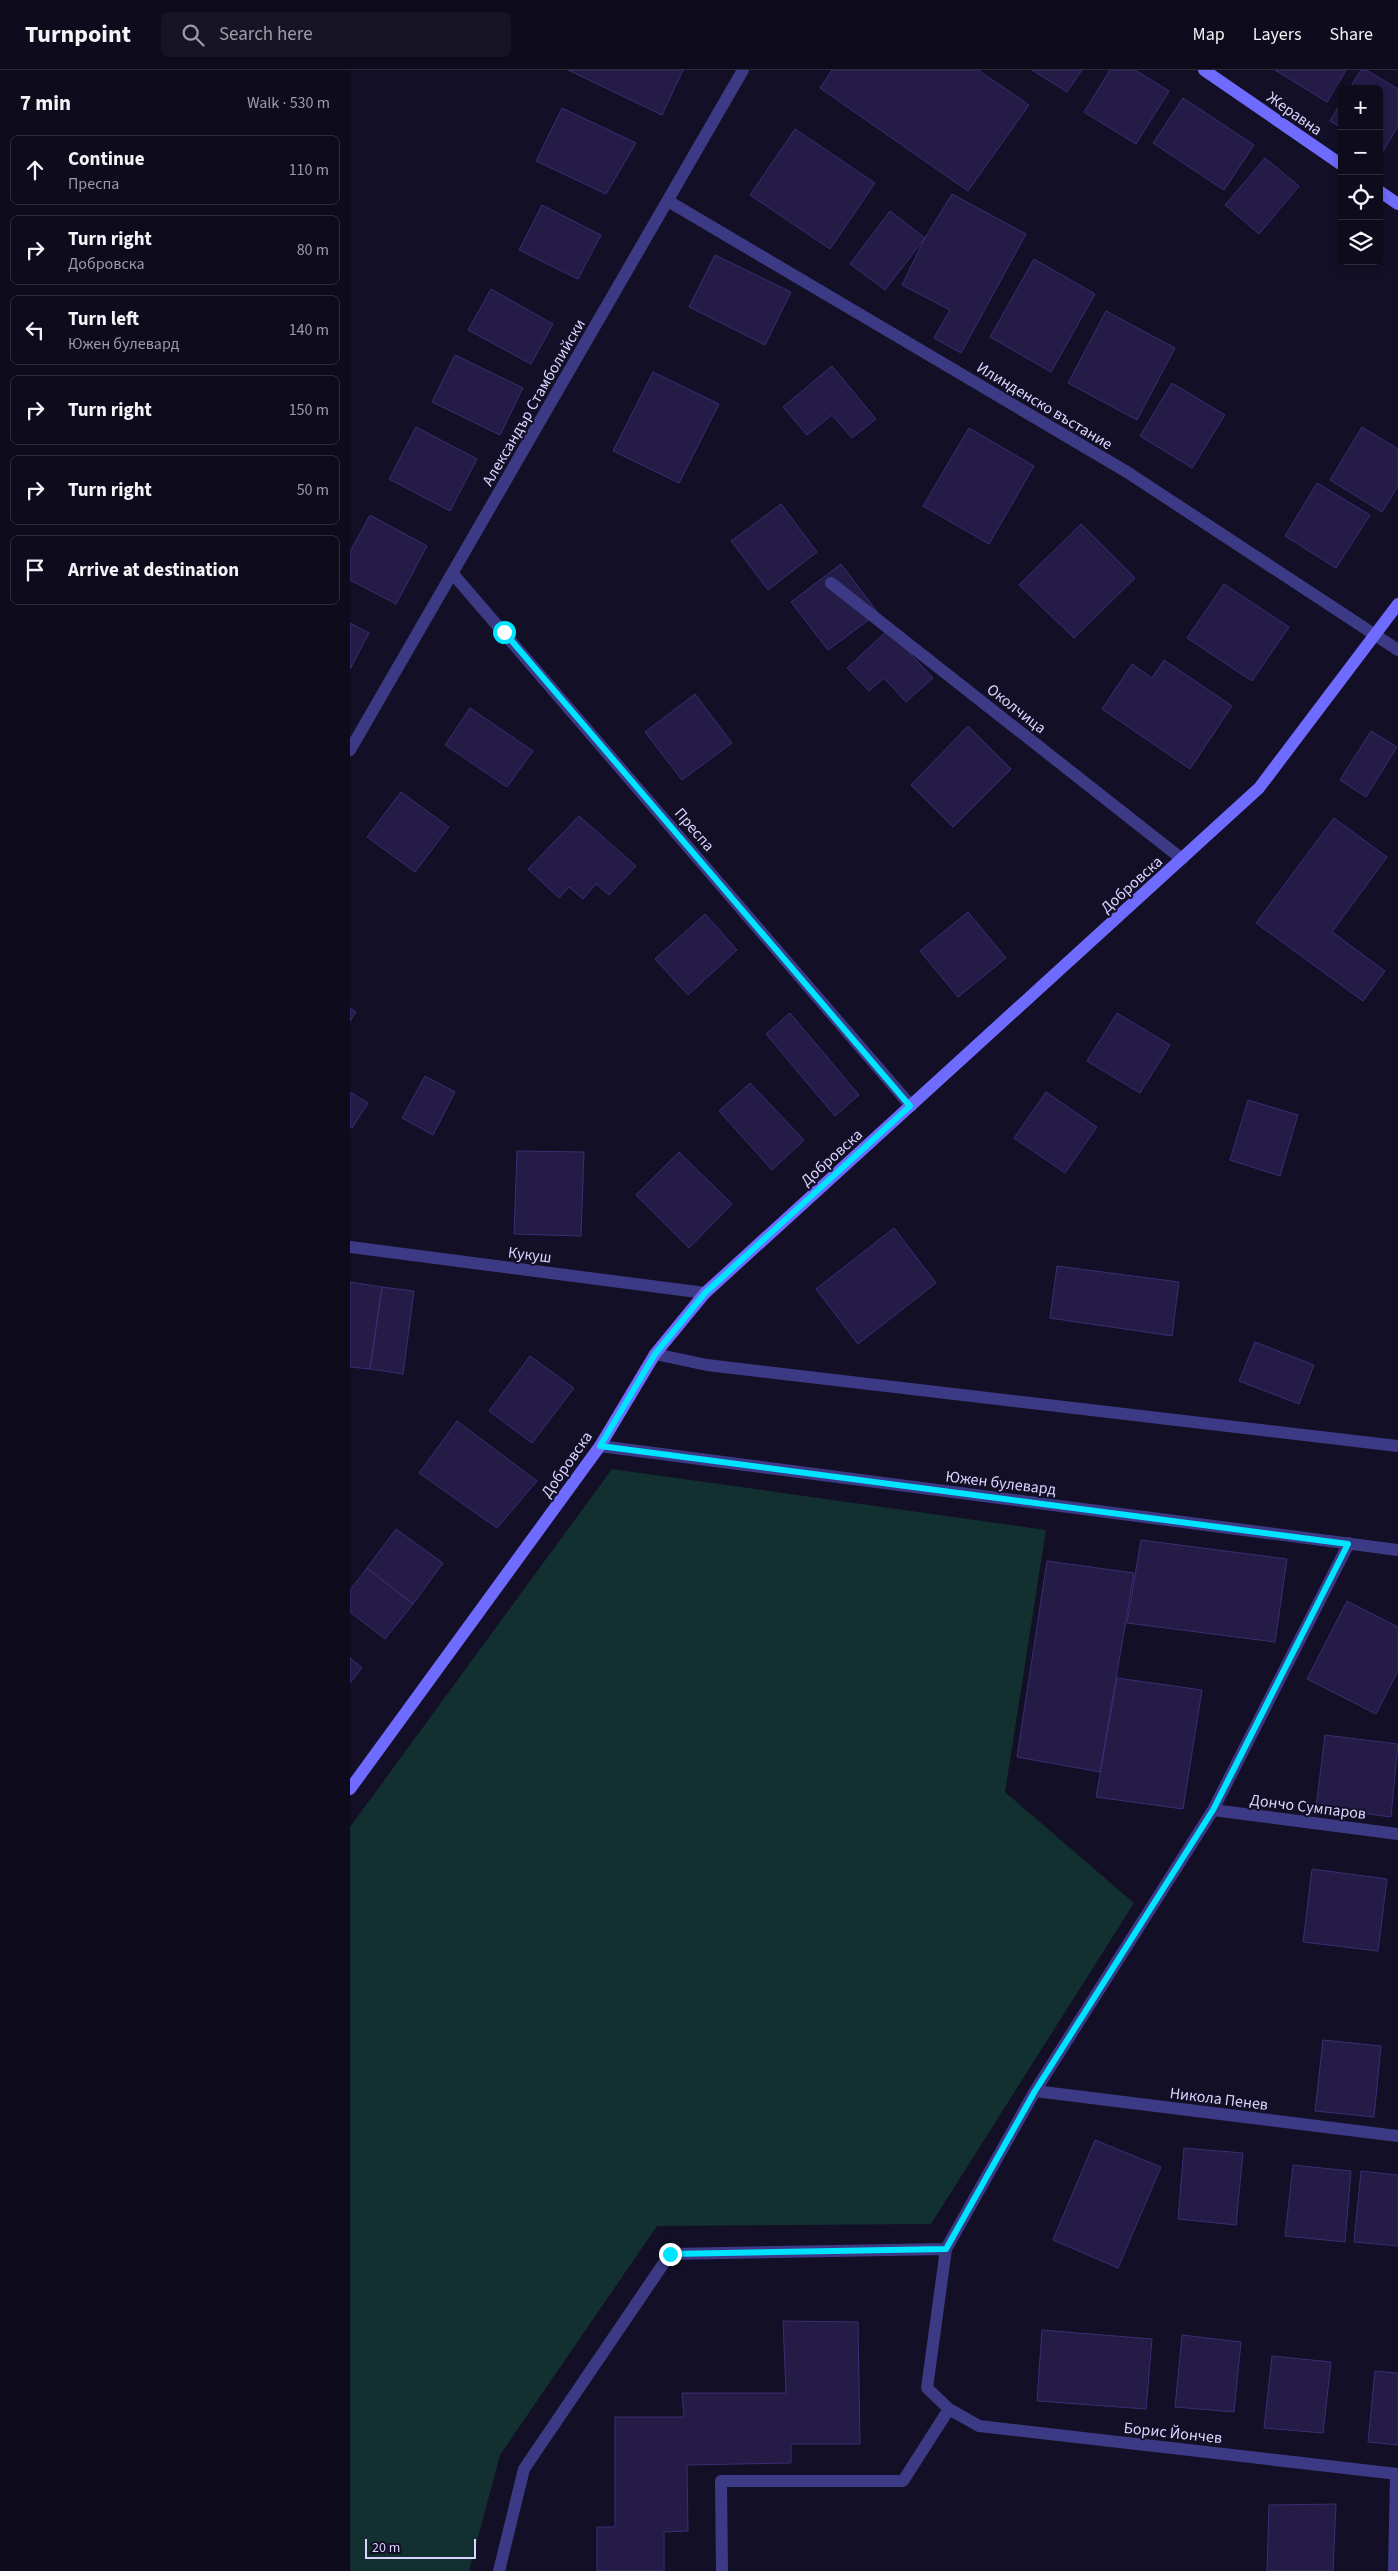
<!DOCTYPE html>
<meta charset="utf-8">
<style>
body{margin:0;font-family:"Source Sans 3",sans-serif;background:#171425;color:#f1f3f6}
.controls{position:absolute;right:15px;top:15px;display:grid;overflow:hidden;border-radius:8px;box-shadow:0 2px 8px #0003}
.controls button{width:45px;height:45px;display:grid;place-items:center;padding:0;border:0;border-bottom:1px solid #2e2b3b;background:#0e0b1c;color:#f1f3f6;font:25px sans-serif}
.scale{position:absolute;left:15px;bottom:12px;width:111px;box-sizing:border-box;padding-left:5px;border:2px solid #d9d4ff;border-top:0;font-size:14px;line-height:18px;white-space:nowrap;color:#d9d4ff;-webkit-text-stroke:4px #130f26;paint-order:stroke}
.stop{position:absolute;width:15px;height:15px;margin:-11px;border:4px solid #00e5ff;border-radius:50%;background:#fff}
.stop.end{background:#00e5ff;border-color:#fff;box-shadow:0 1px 5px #0008}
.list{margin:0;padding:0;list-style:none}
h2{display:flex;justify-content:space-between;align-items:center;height:65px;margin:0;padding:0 20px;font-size:21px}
h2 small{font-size:16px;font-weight:400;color:#9b9ba3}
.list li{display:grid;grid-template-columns:32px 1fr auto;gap:15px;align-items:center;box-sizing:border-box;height:70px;margin:0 10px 10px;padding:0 10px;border:1px solid #2e2b3b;border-radius:8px}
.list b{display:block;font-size:19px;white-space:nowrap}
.list p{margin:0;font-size:16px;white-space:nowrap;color:#9b9ba3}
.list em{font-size:16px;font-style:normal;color:#9b9ba3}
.icon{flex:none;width:28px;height:28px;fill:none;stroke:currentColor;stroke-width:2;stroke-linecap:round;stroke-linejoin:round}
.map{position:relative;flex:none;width:1048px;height:2501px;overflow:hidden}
header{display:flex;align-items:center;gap:30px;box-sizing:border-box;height:70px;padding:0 25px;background:#0e0b1c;border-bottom:1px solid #2e2b3b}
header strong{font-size:24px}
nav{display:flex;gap:28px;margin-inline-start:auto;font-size:18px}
.search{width:350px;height:45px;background:#171425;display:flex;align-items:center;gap:12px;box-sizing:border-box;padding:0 18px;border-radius:8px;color:#9b9ba3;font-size:19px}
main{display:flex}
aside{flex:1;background:#0e0b1c}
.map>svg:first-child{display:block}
</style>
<header>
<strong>Turnpoint</strong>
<div class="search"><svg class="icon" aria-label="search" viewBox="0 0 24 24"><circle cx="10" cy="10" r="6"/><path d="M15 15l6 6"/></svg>Search here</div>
<nav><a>Map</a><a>Layers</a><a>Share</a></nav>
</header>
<main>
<aside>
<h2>7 min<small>Walk · 530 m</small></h2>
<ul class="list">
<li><svg class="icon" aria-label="ahead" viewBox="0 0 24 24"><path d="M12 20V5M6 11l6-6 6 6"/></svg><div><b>Continue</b><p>Преспа</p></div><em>110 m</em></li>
<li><svg class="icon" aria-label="right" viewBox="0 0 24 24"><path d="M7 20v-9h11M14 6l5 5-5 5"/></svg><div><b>Turn right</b><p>Добровска</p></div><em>80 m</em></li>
<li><svg class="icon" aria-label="left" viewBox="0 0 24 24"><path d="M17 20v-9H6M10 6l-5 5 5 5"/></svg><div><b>Turn left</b><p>Южен булевард</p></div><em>140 m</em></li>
<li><svg class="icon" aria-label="right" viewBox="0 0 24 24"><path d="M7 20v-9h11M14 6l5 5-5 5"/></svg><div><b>Turn right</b></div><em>150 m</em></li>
<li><svg class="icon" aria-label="right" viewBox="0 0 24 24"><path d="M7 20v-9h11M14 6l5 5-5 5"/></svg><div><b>Turn right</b></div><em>50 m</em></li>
<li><svg class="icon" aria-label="arrive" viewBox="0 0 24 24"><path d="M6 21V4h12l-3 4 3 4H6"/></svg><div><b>Arrive at destination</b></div></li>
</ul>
</aside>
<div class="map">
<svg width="1048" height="2501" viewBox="0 0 1048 2501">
<rect width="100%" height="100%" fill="#130f26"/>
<path fill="#12302f" d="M262,1399L696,1460L655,1722L784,1833L581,2154L307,2156L150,2385L119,2501H0V1757Z"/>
<path fill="#241b47" stroke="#3b2d73" d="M218,0H333L312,45Z
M482,0H628L679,35L618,121L470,18Z
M682,0H732L717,22Z
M760,0H785L819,21L786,74L734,42Z
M925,0H996L977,32Z
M1011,0H1016L1048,19V56L1032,83L1029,81V19H999Z
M833,28L904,75L874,120L803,73Z
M992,31V58L980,51Z
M212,38L286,73L256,124L186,91Z
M445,59L525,113L480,179L400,125Z
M915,88L949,116L909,164L875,135Z
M602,124L676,164L611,283L584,268L600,240L552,215L575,168Z
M192,135L251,165L228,209L169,180Z
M540,141L575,168L535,220L500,194Z
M365,185L441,222L415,275L339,237Z
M684,189L745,224L701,302L640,267Z
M141,219L203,254L181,294L118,260Z
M756,241L825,278L787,350L718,313Z
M105,285L173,318L150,365L82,332Z
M482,296L526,349L502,368L482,345L457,365L433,337Z
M303,302L369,334L329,413L263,381Z
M822,313L875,345L842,398L790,366Z
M66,357L127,389L100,441L39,409Z
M1012,357L1048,379V416L1032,442L980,410Z
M619,358L684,396L639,474L573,436Z
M967,413L1020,445L986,498L935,466Z
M431,434L467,482L418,520L381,471Z
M20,445L77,476L46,534L0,510V482Z
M731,454L785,508L724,568L669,515Z
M491,494L528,543L478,580L441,532Z
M874,514L939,557L902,611L837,568Z
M0,553L19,563L0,599Z
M538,560L583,608L556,632L534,608L519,621L497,598Z
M814,590L882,636L840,699L752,639L782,594L802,608Z
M345,624L382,673L332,710L295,662Z
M120,638L183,681L157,717L95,675Z
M618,656L661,699L603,757L561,715Z
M1021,661L1047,677L1016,727L990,710Z
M51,722L99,757L65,802L17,767Z
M229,746L286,796L259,825L246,814L233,829L219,817L209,828L178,799Z
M984,748L1037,787L982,862L1035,901L1013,931L906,853Z
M618,842L656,888L608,927L570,881Z
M355,844L387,880L338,925L305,889Z
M0,938L6,942L0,951Z
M440,943L509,1025L485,1046L416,964Z
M767,943L820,975L790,1023L737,991Z
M75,1006L105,1022L83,1065L52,1048Z
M400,1013L454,1070L422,1100L369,1041Z
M0,1022L18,1033L2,1058L0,1057Z
M696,1022L747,1057L715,1103L664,1068Z
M898,1030L948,1045L930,1106L880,1090Z
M167,1081L234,1082L231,1166L164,1164Z
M329,1082L382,1134L339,1178L286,1125Z
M544,1158L586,1213L508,1274L466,1219Z
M707,1196L829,1212L822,1266L700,1248Z
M0,1212L32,1217L20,1299L0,1297Z
M32,1217L64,1221L53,1304L20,1299Z
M905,1272L964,1295L949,1334L889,1311Z
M180,1286L224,1318L182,1373L139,1341Z
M107,1351L187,1411L147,1458L69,1403Z
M46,1459L93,1493L63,1534L17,1498Z
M791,1470L937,1489L925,1572L777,1553Z
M697,1491L784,1503L750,1702L667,1687Z
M17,1498L63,1534L35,1569L0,1542V1520Z
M997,1531L1048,1557V1601L1026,1644L957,1609Z
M0,1588L12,1598L0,1613Z
M767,1608L852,1620L833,1739L746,1727Z
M975,1665L1048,1674L1041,1747L966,1737Z
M962,1799L1037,1809L1028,1881L953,1872Z
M973,1970L1031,1976L1024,2047L965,2041Z
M745,2070L811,2097L768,2198L703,2170Z
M834,2078L893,2083L886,2155L828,2149Z
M943,2095L1001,2101L995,2172L935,2166Z
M1011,2101L1048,2105V2176L1004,2172Z
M433,2251L508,2252L510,2374H441V2393L337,2395L338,2461L314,2462V2501H247V2457H265V2347H334L332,2323H436Z
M692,2260L802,2269L796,2339L687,2331Z
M832,2265L891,2272L884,2342L825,2337Z
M922,2286L981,2292L973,2363L914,2358Z
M1025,2301L1048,2303V2375L1018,2372Z
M986,2434L983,2501H917L919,2435Z"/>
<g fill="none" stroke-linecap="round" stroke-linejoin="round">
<path stroke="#3d3a85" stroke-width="12" d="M1044,2501L1046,2404"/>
<path stroke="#3d3a85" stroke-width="12" d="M318,131L777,402L1048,580
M103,504L561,1036
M481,513L832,789
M0,680L393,0
M0,1177L355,1223
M305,1284L357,1295L1048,1376
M250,1376L1048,1480
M999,1473L863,1740L685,2021L596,2179L577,2318L599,2339L629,2356L1048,2404
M863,1740L1048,1764
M685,2021L1048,2066
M149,2501L174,2399L320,2184L596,2179
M372,2501L371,2411H553L599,2339"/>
<path stroke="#6f6bff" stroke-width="12" d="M854,0L992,95
M1029,121L1048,134
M0,1719L250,1376L305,1284L355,1223L909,718L1048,534"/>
</g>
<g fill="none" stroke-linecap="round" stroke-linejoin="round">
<path stroke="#00e5ff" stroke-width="6" d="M154,562L560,1036L355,1223L305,1284L250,1376L998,1474L863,1740L685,2021L596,2179L320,2184"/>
</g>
<g text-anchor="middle" stroke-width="4" stroke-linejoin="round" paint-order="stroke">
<g font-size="16" fill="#d9d4ff" stroke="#130f26">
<text transform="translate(945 43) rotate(35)" y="6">Жеравна</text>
<text transform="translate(183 332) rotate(-60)" y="6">Александър Стамболийски</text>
<text transform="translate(695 335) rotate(31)" y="6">Илинденско въстание</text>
<text transform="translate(667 638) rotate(38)" y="6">Околчица</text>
<text transform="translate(345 759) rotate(49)" y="6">Преспа</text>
<text transform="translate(781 814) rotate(-42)" y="6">Добровска</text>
<text transform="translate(481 1087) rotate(-42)" y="6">Добровска</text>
<text transform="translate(180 1184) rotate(7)" y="6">Кукуш</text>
<text transform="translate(216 1394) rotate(-55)" y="6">Добровска</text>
<text transform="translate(651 1412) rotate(7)" y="6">Южен булевард</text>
<text transform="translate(958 1736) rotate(7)" y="6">Дончо Сумпаров</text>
<text transform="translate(869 2028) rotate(7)" y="6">Никола Пенев</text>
<text transform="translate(823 2362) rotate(6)" y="6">Борис Йончев</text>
</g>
</g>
</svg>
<div class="controls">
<button>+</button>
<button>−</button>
<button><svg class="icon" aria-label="locate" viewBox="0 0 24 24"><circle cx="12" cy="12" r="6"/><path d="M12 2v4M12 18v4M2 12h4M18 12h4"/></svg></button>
<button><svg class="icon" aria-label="layers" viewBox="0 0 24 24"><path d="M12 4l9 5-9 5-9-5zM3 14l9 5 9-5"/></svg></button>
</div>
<div class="scale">20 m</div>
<div class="stop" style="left:154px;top:562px"></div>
<div class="stop end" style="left:320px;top:2184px"></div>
</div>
</main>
